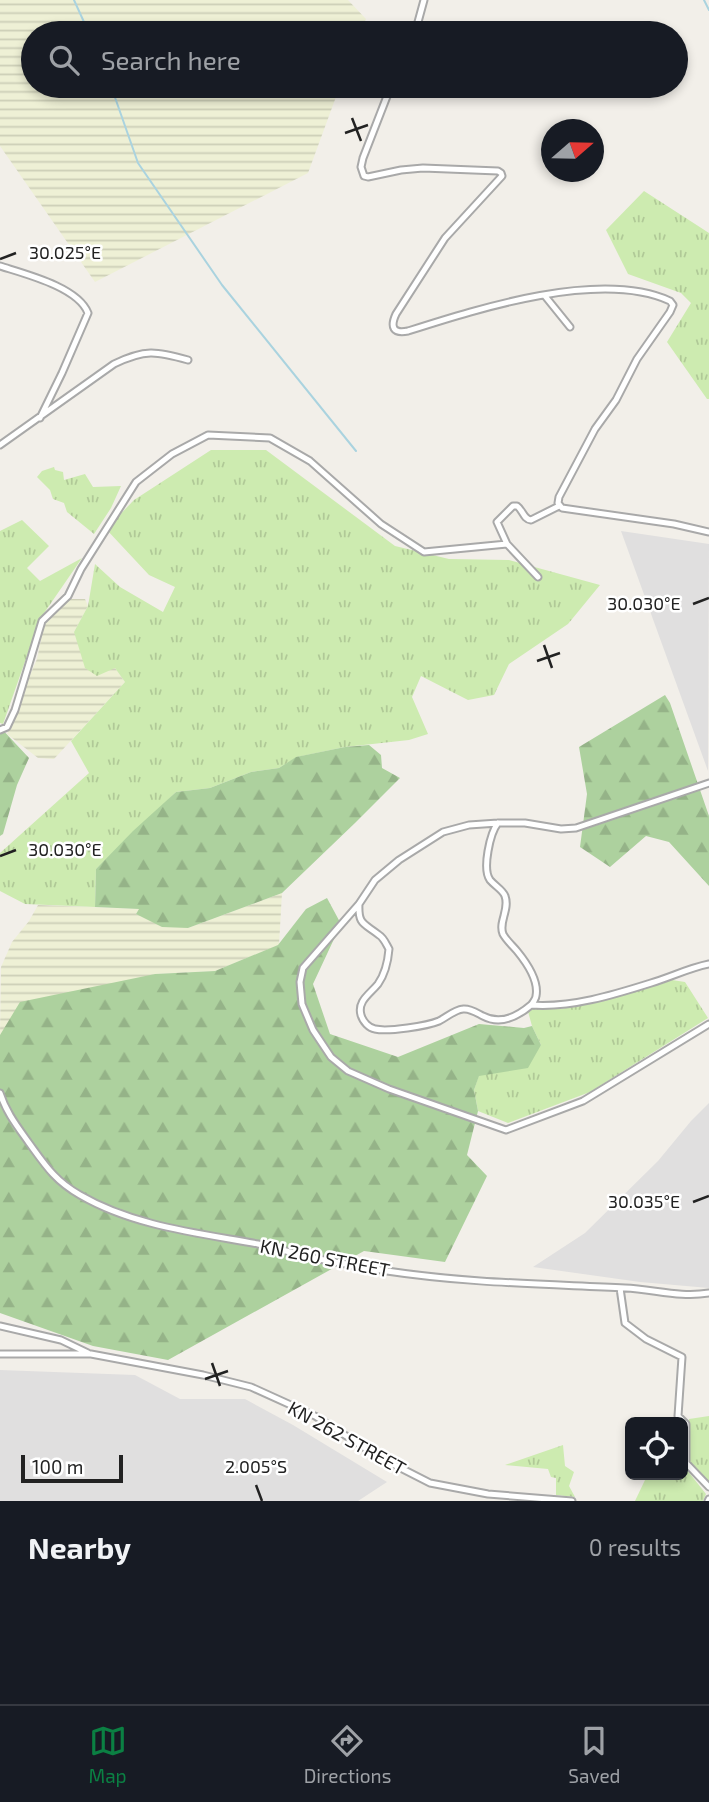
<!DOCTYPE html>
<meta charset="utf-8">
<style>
body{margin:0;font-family:"Exo 2",sans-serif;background:#20242c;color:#f1f3f6}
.controls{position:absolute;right:21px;bottom:21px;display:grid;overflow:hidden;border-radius:10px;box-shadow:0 4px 10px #0003}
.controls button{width:63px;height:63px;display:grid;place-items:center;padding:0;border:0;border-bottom:2px solid #363941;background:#171b24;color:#f1f3f6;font:35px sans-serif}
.compass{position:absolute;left:541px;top:119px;width:63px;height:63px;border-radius:50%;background:#171b24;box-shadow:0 4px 10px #0003;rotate:70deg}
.scale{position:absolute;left:21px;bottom:18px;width:102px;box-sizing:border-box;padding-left:7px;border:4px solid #222;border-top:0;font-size:19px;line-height:24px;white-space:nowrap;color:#222;-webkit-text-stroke:5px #fff;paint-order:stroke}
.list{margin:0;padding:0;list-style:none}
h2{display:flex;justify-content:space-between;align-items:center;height:91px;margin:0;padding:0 28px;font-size:30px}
h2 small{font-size:23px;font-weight:400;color:#9ea1a6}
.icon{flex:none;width:38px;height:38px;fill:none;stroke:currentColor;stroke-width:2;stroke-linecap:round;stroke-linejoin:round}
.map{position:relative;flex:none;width:709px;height:1501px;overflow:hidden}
.search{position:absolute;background:#171b24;box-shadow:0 4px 10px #0003;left:21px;right:21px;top:21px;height:77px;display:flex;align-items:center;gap:18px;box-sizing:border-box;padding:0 24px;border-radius:38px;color:#9ea1a6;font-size:26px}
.sheet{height:203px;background:#171b24}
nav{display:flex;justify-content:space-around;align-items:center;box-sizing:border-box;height:98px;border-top:2px solid #363941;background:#171b24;font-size:19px;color:#9ea1a6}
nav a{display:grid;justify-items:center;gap:4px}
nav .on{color:#0b8043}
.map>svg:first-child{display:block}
</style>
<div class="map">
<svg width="709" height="1501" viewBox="0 0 709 1501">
<defs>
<pattern id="farmland-rules" width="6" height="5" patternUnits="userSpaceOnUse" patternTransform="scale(1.75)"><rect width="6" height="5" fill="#eef0d5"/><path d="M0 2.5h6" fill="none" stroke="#ccceb7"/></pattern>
<pattern id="grass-tufts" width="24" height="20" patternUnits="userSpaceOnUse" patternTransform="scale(1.75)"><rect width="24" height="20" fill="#cdebb0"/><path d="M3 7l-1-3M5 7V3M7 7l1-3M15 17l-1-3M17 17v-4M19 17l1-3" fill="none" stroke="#b0c997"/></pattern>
<pattern id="forest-firs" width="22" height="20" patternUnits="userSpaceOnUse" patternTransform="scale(1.75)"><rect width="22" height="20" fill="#add19e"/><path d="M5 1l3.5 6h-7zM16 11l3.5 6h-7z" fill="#95b388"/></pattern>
</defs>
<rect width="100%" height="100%" fill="#f2efe9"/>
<path fill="#e0dfdf" d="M621,531L709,544L708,771Z
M709,1103V1288L640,1282L533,1267L585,1233L658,1161L691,1121Z
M0,1370L135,1375L180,1399H245L293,1425L387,1482L358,1501H0Z"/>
<path fill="url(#farmland-rules)" d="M0,0H348L366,19L360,33H33V86H340L308,173L95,282L0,146Z
M69,599H85L88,606L74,632L115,668L125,682L54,759L38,758L7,734L16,707L37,659L44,625Z
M282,893L279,945L215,971L155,974L0,1035L1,967L12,942L29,921L38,905L140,909L136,914L188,928Z"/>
<path fill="url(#grass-tufts)" d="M644,191L709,233V399H707L667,342L691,303L681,293L628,274L606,230Z
M211,450H266L395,546L449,559L509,560L600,585L568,624L509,664L494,695L468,700L421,676L412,697L428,734L409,740L345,747L297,757L279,768L251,772L210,788L176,792L96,869L95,907L25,904L0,891V853L89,773L71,741L125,682L115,668L97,676L85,668L74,632L88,606L95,564L120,587L163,612L175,587L149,575L106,529L134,500Z
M54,467L55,470L63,472L64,480L85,474L93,487L121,486L111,508L94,534L67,512L64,503L53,499L50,490L37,477L42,471Z
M22,520L49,546L27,568L40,581L82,558L40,619L3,724L0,723V531Z
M672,980L685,982L708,1018L590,1092L508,1123L478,1111L474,1090L479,1075L541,1045L532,1026L527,1008L561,1009Z
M709,1416V1482L690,1462L689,1419Z
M563,1445L565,1466L574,1472L569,1486L575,1497L556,1495V1478L551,1477L548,1469L505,1465Z
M683,1465L706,1494L703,1501H635L645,1480L643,1475H683Z"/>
<path fill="url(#forest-firs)" d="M665,695L670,703L709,816V886L669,842L646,836L610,867L580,847L587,794L579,747Z
M0,727L29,758L17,785L3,834L0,836Z
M369,745L381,755L382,768L400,778L355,823L282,893L188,928L162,927L136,914L139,909L95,907L96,869L133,831L176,792L210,788L251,772L279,768L296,757L345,747Z
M327,898L341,924L313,984L330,1034L398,1057L479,1024L524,1028L532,1026L541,1045L528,1068L479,1076L474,1090L478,1111L467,1155L487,1176L445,1262L364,1251L168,1360L93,1346L0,1313V1035L20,1002L155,974L215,971L278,945L306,909Z"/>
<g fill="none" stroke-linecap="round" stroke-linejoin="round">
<path stroke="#aad3df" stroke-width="2" d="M74,0L89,33
M704,0L709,10
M111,86L138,163L222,285L356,451"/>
<g stroke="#a9a9a9" stroke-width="9">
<path id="minor" d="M415,33L424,0
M391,86L363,158L361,167L364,176L368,177L401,170L423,168L498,171L501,173L502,176L445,238L396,314C390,327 393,334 408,331C477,309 601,269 670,301L673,305L670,312L637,359L616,400L595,429L559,497L558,503L562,508L674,524L709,532
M0,266C25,274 78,287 88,313L62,373L40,418
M545,296L570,327
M0,445L114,364C145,349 156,351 188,360
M507,544L497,522L513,506H517C523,510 523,519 531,520L559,506
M0,730L7,727L15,710L42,621L68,596L81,569L136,482L172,454L208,435L270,438L310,461L381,524L424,552L507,544L538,577
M709,783L576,828L561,829L525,823H498L469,825L443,832L399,860L375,880L359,904L303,968L300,982L302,1004L313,1030L331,1057L348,1071L389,1089L506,1130L583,1101L709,1024
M498,823C490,833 482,869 490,880C495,886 503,890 505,896C510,910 498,922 503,934C506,940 513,946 517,951C526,962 539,981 536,996C536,998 533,1003 531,1005
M359,904C358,925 364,923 379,935C384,938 386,944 389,949C388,961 385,974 378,984C370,994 357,1001 361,1015C363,1022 369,1028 375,1029C388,1032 427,1026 439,1021C447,1017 454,1010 463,1009C470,1008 477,1013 483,1016C500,1025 517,1017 531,1005C571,1008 613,995 651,983C671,977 689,968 709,964
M0,1093C6,1112 17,1126 29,1143C45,1165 55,1181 80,1195C133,1226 198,1233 258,1244C277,1248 295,1254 314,1258C338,1263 363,1267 387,1271C466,1283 546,1284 625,1288C653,1289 680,1298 709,1293
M620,1288L625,1323L646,1339L682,1357L678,1416L686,1424V1463L709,1487
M0,1326L61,1340L88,1353
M0,1354H91L203,1375L251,1387L315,1416L379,1457L430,1483L488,1494L572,1501
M708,1501L709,1499"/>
</g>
<use href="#minor" stroke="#fff" stroke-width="5"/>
</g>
<path fill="none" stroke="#222" stroke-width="2.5" d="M352,118L361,141M345,133L368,125M0,259L16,253M693,604L709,598M544,645L552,668M537,661L560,653M0,856L16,850M693,1202L709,1196M212,1363L220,1386M205,1379L228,1371M256,1485L262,1501"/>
<g text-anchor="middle" stroke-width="5" stroke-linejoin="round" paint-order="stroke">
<g font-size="19" fill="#222" stroke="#fff">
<text transform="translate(325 1258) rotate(11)" y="7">KN 260 STREET</text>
<text transform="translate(347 1438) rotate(29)" y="7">KN 262 STREET</text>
</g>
</g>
<g font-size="18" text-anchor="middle" fill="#222" stroke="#fff" stroke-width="5" stroke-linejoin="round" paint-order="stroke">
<text x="65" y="259">30.025°E</text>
<text x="644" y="610">30.030°E</text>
<text x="65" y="856">30.030°E</text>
<text x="644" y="1208">30.035°E</text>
<text x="256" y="1473">2.005°S</text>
</g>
</svg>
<div class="controls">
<button><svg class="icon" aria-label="locate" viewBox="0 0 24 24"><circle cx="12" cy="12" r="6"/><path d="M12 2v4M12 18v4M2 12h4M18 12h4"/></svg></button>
</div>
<svg class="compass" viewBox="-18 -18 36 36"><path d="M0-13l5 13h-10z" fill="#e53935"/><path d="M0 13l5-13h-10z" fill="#9ea1a6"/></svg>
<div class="scale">100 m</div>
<div class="search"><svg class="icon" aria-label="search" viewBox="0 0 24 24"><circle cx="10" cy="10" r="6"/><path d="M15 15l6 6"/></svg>Search here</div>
</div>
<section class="sheet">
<h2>Nearby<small>0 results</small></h2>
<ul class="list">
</ul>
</section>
<nav>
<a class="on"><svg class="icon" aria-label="map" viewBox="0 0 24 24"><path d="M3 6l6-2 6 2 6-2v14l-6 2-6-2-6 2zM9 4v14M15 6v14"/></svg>Map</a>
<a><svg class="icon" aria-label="directions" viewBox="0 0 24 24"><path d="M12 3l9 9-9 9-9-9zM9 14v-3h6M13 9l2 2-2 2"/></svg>Directions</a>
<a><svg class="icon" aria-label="saved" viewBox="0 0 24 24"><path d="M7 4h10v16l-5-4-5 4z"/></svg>Saved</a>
</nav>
